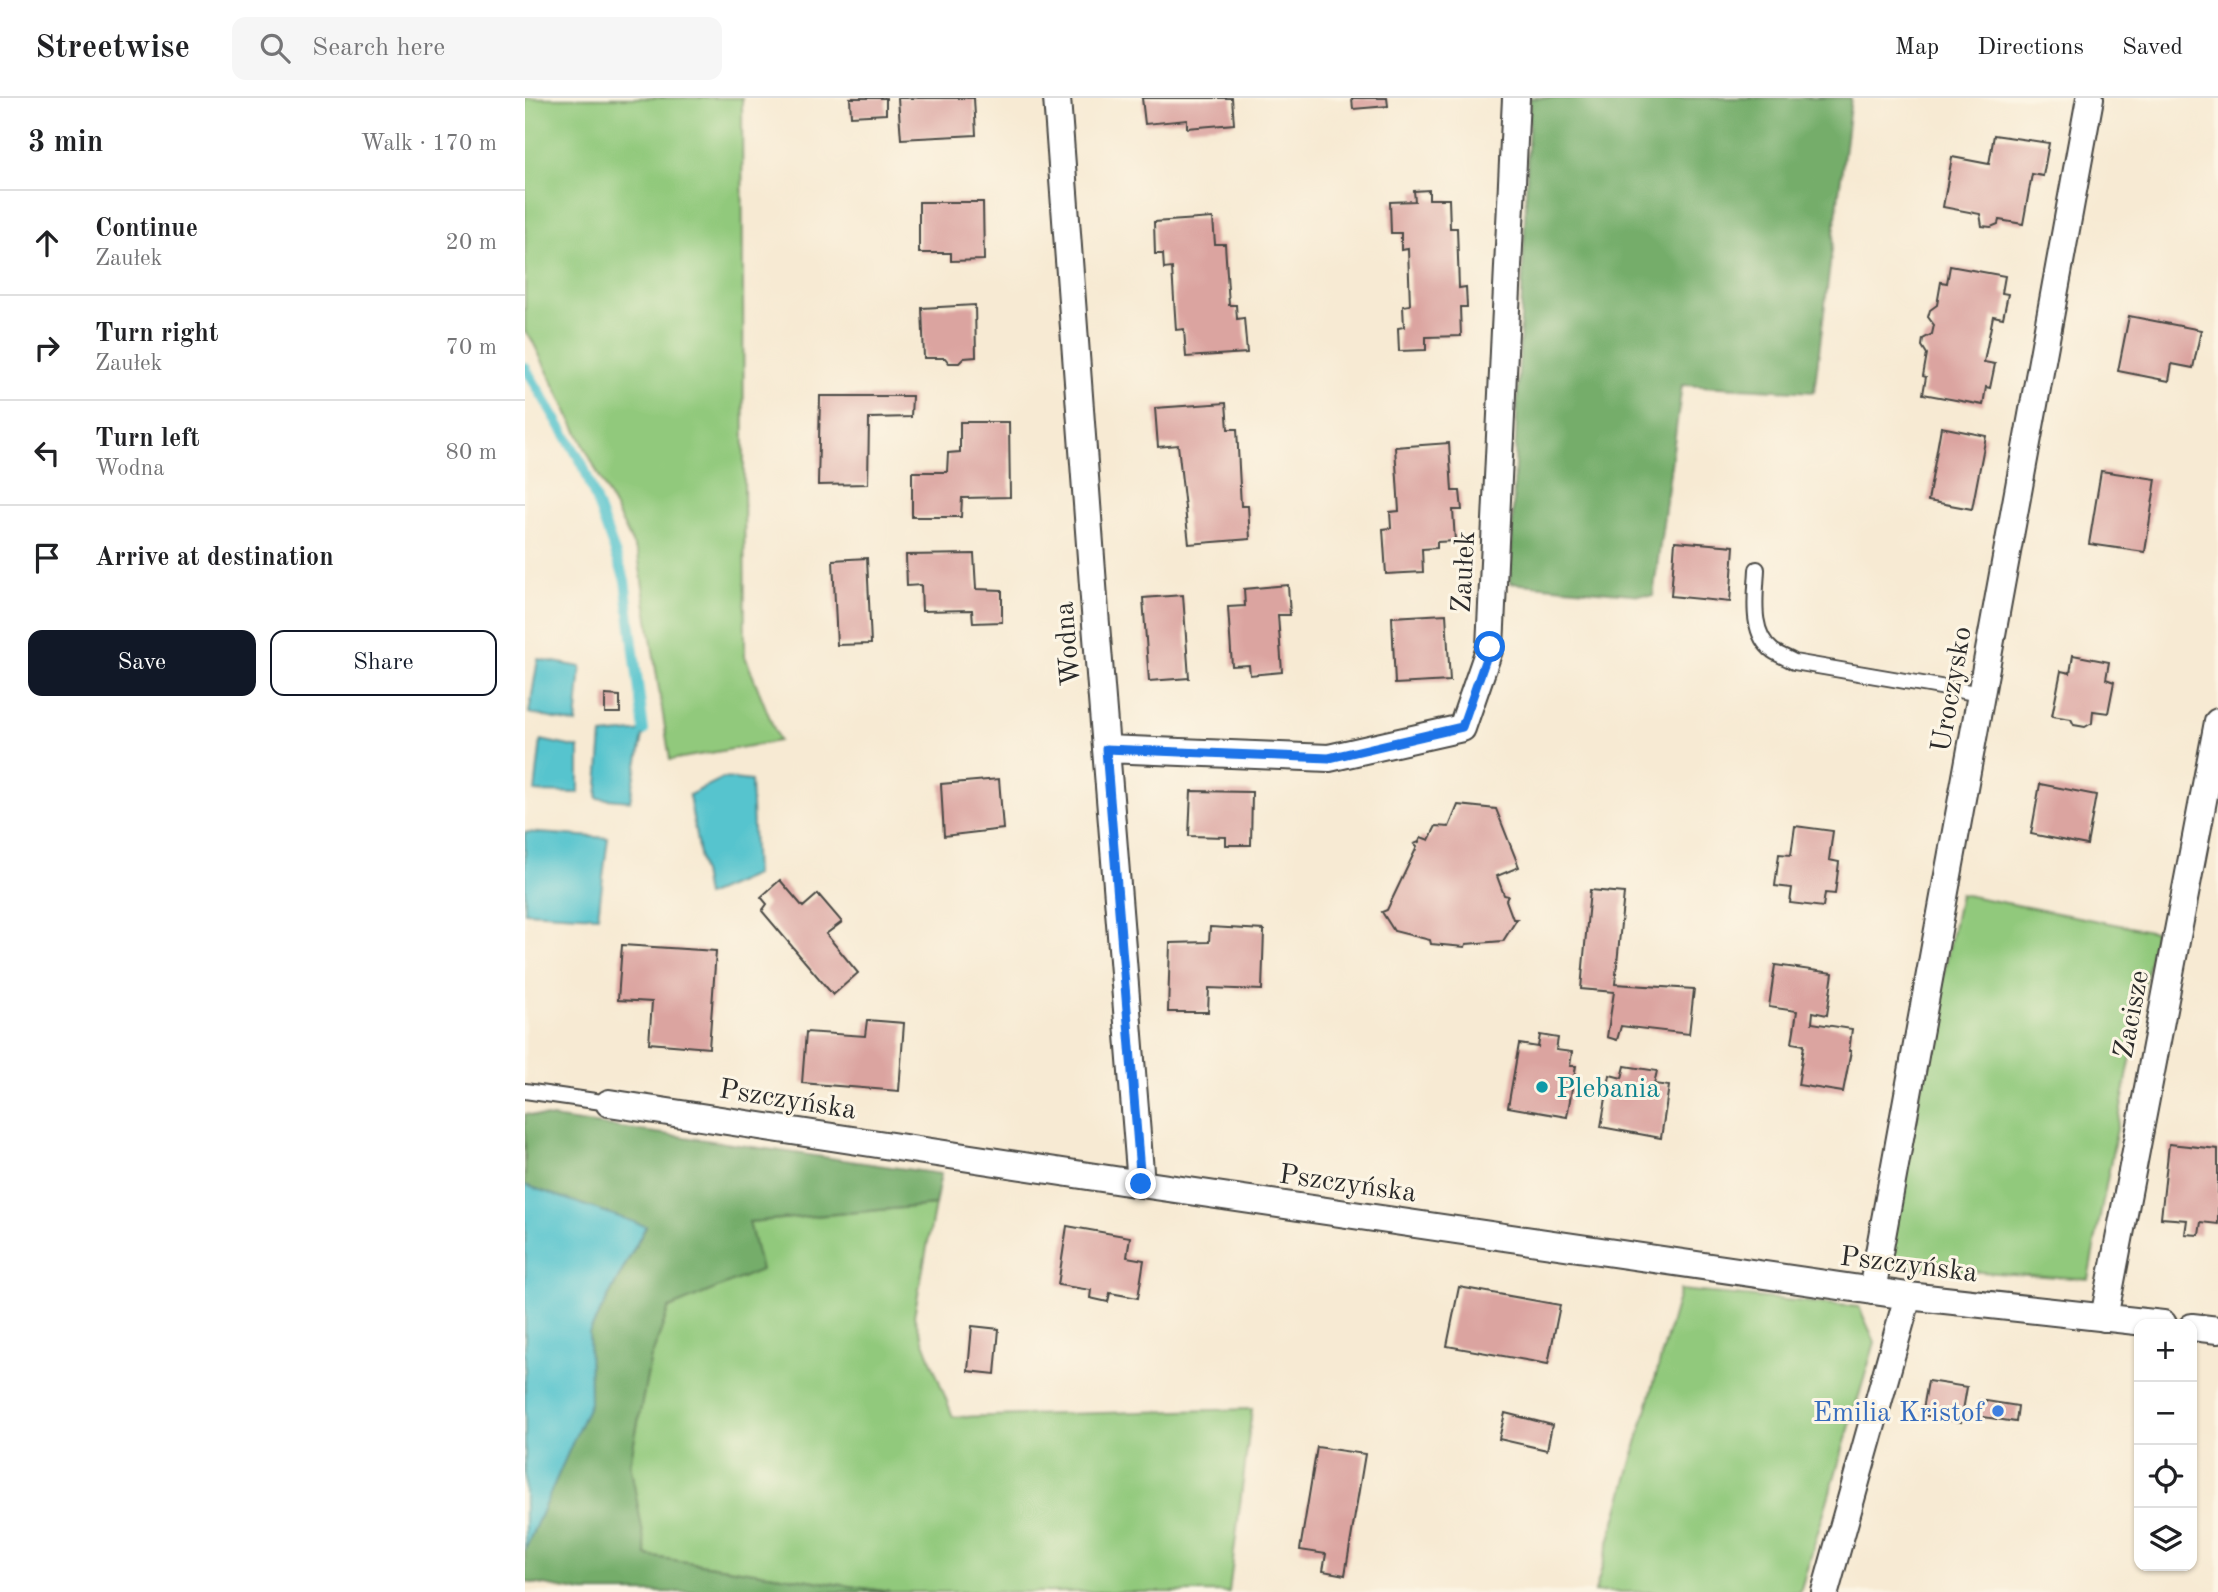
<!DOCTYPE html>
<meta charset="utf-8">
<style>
body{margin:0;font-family:"Old Standard TT",serif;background:#f6f6f6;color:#202124}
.controls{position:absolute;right:21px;bottom:21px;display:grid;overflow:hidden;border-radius:14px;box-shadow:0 2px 5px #0004}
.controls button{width:63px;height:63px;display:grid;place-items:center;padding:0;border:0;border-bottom:2px solid #e0e0e0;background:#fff;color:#202124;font:35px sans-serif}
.stop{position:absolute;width:21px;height:21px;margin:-16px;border:5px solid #1a73e8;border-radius:50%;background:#fff}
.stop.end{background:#1a73e8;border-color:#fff;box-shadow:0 2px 7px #0008}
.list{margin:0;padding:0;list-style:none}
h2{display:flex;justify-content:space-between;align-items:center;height:91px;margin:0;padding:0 28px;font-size:30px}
h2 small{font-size:23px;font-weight:400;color:#757577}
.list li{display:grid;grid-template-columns:46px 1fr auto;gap:21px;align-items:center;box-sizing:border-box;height:105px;padding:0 28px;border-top:2px solid #e0e0e0}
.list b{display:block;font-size:26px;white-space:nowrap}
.list p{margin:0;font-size:23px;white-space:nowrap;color:#757577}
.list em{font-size:23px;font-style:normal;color:#757577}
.actions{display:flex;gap:14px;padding:21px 28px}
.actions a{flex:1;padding:16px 0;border:2px solid #111827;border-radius:14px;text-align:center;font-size:24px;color:#111827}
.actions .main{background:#111827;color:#fff}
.icon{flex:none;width:38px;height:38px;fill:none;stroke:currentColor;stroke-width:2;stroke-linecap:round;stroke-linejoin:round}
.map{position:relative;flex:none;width:1693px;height:1494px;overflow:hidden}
header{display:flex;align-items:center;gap:42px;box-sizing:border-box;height:98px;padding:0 35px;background:#fff;border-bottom:2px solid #e0e0e0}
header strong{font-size:33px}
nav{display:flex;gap:38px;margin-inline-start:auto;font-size:24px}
.search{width:490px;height:63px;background:#f6f6f6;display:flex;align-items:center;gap:18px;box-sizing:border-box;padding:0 24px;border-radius:14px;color:#757577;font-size:26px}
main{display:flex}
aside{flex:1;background:#fff}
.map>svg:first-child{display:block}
</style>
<header>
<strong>Streetwise</strong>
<div class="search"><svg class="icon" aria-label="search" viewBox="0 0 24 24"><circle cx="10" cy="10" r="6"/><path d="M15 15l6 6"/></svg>Search here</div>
<nav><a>Map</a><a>Directions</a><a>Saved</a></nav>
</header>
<main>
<aside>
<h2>3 min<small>Walk · 170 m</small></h2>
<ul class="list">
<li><svg class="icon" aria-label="ahead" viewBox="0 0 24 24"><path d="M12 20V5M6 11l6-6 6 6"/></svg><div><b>Continue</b><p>Zaułek</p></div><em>20 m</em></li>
<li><svg class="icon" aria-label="right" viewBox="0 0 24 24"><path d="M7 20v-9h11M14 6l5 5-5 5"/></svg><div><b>Turn right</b><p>Zaułek</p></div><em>70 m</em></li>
<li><svg class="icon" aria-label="left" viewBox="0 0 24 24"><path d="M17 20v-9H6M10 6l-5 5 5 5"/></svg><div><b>Turn left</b><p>Wodna</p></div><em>80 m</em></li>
<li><svg class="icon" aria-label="arrive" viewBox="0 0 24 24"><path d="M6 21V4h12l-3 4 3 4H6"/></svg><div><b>Arrive at destination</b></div></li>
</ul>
<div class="actions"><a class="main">Save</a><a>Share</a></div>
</aside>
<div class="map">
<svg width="1693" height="1494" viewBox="0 0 1693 1494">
<rect width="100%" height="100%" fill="#fcf5e5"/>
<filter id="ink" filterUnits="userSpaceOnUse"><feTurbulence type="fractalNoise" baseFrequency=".0143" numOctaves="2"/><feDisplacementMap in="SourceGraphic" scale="14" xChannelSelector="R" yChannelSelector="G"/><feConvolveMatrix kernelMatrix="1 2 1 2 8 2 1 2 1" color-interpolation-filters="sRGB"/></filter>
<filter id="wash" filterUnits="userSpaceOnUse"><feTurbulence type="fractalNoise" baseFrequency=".00686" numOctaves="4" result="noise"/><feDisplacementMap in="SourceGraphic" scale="28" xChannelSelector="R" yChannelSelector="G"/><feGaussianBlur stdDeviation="1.57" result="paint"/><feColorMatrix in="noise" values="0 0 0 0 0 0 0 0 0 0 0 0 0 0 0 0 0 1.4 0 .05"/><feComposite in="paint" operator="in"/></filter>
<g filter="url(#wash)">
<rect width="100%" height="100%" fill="#f7ead3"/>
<path fill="#91c97b" stroke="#5e7a53" stroke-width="2" d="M0,0H217L220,558L254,643L145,662L113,457L6,240L0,234Z
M1435,796L1630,834L1563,1181L1381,1169L1362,1153Z
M410,1107L389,1218L428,1319L727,1311L704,1494H365L121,1458L105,1365L125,1263L144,1210L235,1172L224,1124Z
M1155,1192L1334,1209L1350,1244L1275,1494H1070Z"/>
<path fill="#74ad6b" stroke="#506c4b" stroke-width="2" d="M1005,0H1326L1289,294L1157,287L1128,498L985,485Z
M0,1016L416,1076L410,1107L224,1124L236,1172L144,1210L125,1263L105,1365L122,1458L365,1494H59L0,1484V1452L65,1305L64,1235L121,1129L0,1087Z"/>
<path fill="#57c4ce" stroke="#41787c" stroke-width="2" d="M13,561L56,569L51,626L4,615Z
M119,633L105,703L72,700L77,637Z
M16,642L54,650V695L10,694Z
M198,680L226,683L230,777L181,798L164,697Z
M0,734L83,740L73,818L0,814Z
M0,1087L121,1128L64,1235L65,1305L0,1452Z"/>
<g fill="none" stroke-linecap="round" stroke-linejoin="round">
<path stroke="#57c4ce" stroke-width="10" d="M0,269L58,367L100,482L119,633"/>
</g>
<g id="blocks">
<path fill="#dba4a0" d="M325,0H361V16L326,18Z
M373,0H449L451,37L376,41Z
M617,0H707L709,26L662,30V22L620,26Z
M827,0H862L863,8L828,11Z
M1469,37L1524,45L1518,78L1507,76L1498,126L1474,122L1473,126L1466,129L1457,128L1455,116L1418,109L1427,59L1464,66Z
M904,92V101H924L925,130H932L934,190L941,189L942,209H935L936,238L901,239V252L874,253L873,230L879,229L878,208L885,207L883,151L876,152V135H866L865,104L890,103L889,93Z
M394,104H458L459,162L426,163V155H394Z
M688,120L690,146H700L704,207H711L712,221L719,220L722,255L661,259L659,231L651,232L647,170L639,171L638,156H630L629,124Z
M1425,168L1480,178L1477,195L1483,196L1478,220L1468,218L1459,264L1470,266L1465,290L1461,289L1458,307L1398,296L1401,279L1398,278L1402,256L1397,248L1398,241L1407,236L1409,227L1403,219L1405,212L1412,207L1416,184L1422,185Z
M450,207L451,259L439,260L434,265H424L420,260H399L397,210Z
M1604,218L1676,232L1668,270L1647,266L1644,283L1593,273Z
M295,298H387L386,319L344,320L343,386L293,387Z
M701,305L703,331H712L716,408H723L725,441L664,446L653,347L633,349L630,310Z
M435,324H484L485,399L437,400L436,419H387V374H422L423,355L435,354Z
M1416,329L1461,338L1447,411L1403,403Z
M924,345L927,393H935L937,412H928L930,443L912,444V450L897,451L898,474L861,476L858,431L866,430L865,414L874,413L870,349Z
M1576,373L1631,381L1620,454L1564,446Z
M1150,443L1209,448L1205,504L1146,498Z
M449,456L451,491L477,492V524L448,525L447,512L397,513L396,487L382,488L381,457Z
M342,460L346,546L312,547L308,462Z
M763,487L765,517H753L757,574L725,577L724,567L707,568L703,509L720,508L719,491Z
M658,497L664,580L624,583L618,500Z
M921,516L925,583L870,586L867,519Z
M1548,557L1584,564L1581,581L1589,584L1583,615L1568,613L1567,625L1560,629L1549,627L1546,621L1527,618L1536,573L1545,575Z
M80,597L95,598V615H80Z
M474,681L478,731L419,738L416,686Z
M1515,686L1571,697L1562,747L1506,736Z
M666,693L727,694L726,747H701V739L664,738Z
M933,707L971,711L994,769L972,778L979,797L983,798L981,802L988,821H992L978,843L941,846L940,849L906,846L905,842L869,833L857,814L862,812L892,749L889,746L894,744L896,739L904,742L911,728L924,729Z
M1270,728L1308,733L1304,762L1314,764L1310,796L1300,795L1298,809L1265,805L1267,790L1250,788L1254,756L1266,757Z
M255,782L278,809L293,796L317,824L301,836L333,875L308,897L237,813L242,806L236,799Z
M1065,792L1099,795L1090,886L1169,891L1164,936L1096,928L1092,942L1082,939L1089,894L1056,891Z
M685,829L739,832L737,892L684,890L683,914H643L645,845L684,844Z
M97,847L191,853L184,950L124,945L127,904L93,902Z
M1250,867L1308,875L1302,917L1288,914L1287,925L1327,931L1324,953H1326L1318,994L1273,987L1279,947L1267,945L1272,913L1244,909Z
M342,922L379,925L374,993L277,985L281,934L340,938Z
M1015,937L1033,940L1031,952L1047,954L1045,968H1051L1042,1019L983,1009L994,946L1013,949Z
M1100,968L1132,973L1129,986L1144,988L1136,1040L1076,1029L1085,977L1097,980Z
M1644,1046L1693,1051V1126L1676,1124L1674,1137L1660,1136L1662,1122L1636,1120Z
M542,1128L605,1139L602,1159L619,1162L613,1200L585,1195L583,1204L565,1200L566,1192L533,1187Z
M934,1189L1035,1207L1023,1266L922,1248Z
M447,1228L474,1231L470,1276L443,1273Z
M1403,1283L1442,1289L1436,1324L1397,1317Z
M1455,1302L1493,1308L1491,1324L1452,1318Z
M980,1315L1027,1327L1022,1352L974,1341Z
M792,1349L840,1356L820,1477L798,1473L801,1456L775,1452Z"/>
</g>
</g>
<g filter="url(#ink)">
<use href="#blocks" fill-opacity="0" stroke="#4a4844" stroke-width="2"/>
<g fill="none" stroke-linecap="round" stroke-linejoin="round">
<g stroke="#4a4844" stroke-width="18">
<path id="service" d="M1232,471C1231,497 1224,535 1248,553C1254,557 1262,560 1269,564L1456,596
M0,993L84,1005"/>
</g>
<g stroke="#4a4844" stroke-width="30">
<path id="minor" d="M532,0L570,514L616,1086
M581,651L804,660L937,630L965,549L991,0
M84,1005L616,1086L1383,1198L1638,1226
M1347,1193L1565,0
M1579,1220L1693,624
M1667,1229L1693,1232
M1300,1494L1383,1198"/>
</g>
<use href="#service" stroke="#fff" stroke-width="14"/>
<use href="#minor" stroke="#fff" stroke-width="26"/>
</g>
</g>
<g fill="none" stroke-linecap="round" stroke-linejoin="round" filter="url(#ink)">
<path stroke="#1a73e8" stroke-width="9" d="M616,1086L581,651L804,660L937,629L965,549"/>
</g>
<circle fill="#0f9aa8" stroke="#fcf5e5" stroke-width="2.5" cx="1017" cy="989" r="7"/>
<circle fill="#3f7fe0" stroke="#fcf5e5" stroke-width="2.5" cx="1473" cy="1313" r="7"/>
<g text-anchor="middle" stroke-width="6" stroke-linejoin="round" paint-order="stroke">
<g font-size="28" fill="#2b2b2b" stroke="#fcf5e5">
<text transform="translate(937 474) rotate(-87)" y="10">Zaułek</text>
<text transform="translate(541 546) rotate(-95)" y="10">Wodna</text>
<text transform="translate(1425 591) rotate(-80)" y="10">Uroczysko</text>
<text transform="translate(1605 916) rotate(-79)" y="10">Zacisze</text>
<text transform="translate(263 1000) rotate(9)" y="10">Pszczyńska</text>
<text transform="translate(823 1084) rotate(8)" y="10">Pszczyńska</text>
<text transform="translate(1384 1165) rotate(7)" y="10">Pszczyńska</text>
</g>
<g font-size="28" fill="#0d838f" stroke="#fcf5e5" text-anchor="start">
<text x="1031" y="999">Plebania</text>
</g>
<g font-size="28" fill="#366cbe" stroke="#fcf5e5" text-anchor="end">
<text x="1459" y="1323">Emilia Kristof</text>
</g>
</g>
</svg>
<div class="controls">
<button>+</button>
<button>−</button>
<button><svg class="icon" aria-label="locate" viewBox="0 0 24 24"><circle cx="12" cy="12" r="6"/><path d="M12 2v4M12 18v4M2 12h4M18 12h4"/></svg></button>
<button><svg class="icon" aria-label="layers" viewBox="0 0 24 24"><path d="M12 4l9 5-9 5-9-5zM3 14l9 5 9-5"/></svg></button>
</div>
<div class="stop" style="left:965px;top:549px"></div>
<div class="stop end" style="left:616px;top:1086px"></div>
</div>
</main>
